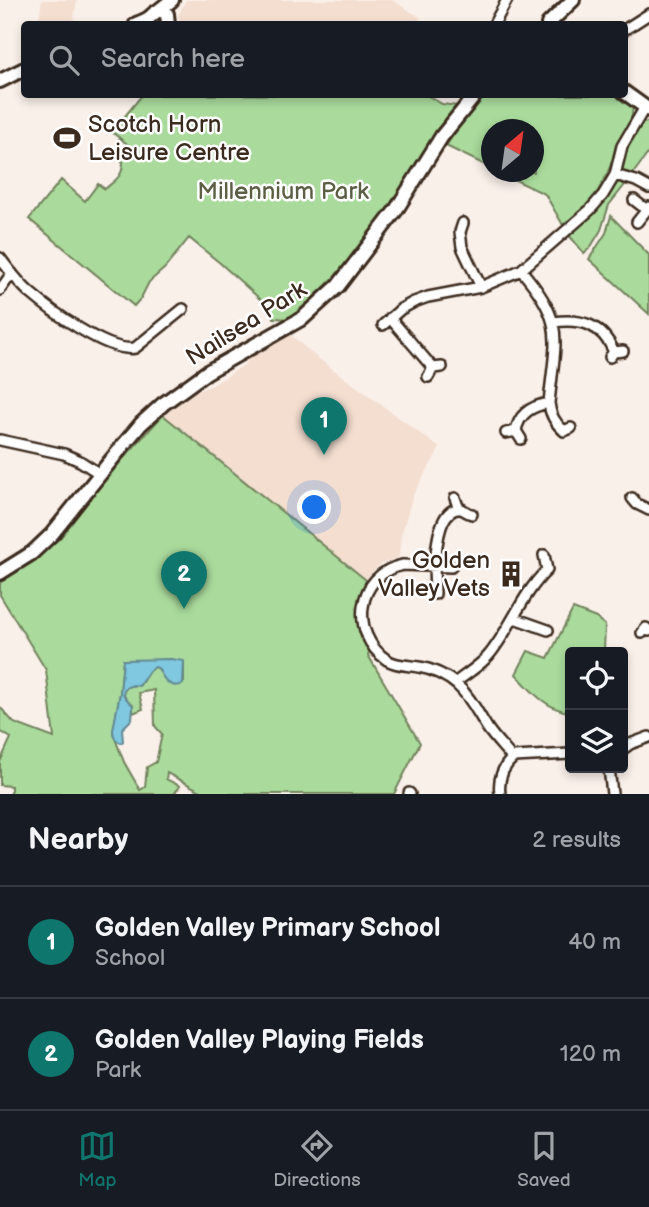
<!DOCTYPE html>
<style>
body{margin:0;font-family:"Balsamiq Sans",sans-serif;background:#20242c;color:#f1f3f6}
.controls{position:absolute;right:21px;bottom:21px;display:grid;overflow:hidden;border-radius:7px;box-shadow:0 4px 10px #0003}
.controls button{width:63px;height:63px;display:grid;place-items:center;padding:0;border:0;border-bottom:2px solid #363941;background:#171b24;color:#f1f3f6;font:35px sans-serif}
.compass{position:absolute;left:481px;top:119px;width:63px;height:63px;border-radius:50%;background:#171b24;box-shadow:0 4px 10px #0003;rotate:29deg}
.you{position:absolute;left:315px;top:508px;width:24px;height:24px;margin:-18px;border:5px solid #fff;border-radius:50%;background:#1a73e8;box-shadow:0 0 0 10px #1a73e833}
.badge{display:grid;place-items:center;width:46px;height:46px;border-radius:50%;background:#0f766e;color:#fff;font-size:23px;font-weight:700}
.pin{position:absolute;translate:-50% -58px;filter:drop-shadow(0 2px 4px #0008)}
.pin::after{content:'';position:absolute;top:37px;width:24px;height:21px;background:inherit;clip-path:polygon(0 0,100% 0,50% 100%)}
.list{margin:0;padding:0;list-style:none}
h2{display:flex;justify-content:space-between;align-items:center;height:91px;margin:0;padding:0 28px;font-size:30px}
h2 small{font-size:23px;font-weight:400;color:#9ea1a6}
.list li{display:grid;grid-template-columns:46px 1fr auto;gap:21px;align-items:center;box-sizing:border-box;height:112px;padding:0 28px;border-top:2px solid #363941}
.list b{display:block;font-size:26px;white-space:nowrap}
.list p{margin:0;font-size:23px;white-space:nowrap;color:#9ea1a6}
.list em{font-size:23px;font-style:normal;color:#9ea1a6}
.icon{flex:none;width:38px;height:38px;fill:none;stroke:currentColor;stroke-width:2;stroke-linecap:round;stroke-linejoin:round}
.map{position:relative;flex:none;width:649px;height:794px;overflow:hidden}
.search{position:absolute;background:#171b24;box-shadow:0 4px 10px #0003;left:21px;right:21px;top:21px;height:77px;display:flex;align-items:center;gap:18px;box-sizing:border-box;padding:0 24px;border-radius:7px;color:#9ea1a6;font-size:26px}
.sheet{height:315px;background:#171b24}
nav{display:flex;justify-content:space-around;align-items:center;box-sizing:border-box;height:98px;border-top:2px solid #363941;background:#171b24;font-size:19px;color:#9ea1a6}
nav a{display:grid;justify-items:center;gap:4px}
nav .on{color:#0f766e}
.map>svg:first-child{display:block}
</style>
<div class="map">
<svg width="649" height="794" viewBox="0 0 649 794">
<rect width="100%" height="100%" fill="#faf0ea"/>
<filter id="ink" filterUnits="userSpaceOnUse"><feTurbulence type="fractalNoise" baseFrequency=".0143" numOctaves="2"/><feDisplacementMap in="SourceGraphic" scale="14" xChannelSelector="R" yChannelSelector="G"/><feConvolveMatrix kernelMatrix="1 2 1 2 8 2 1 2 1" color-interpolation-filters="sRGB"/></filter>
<g filter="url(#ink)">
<path fill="#f3ded0" d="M42,0H77L73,24H38Z
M186,0H392L421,18L417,24H181L178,16Z
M291,335L315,356L440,448L413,495L401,536L399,557L381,564L374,570L366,580L163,415L196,391L213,385L244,365L250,357Z"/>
<path fill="#aadb9c" stroke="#72825d" stroke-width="2" fill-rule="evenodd" d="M425,94L442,104L458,106C422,149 397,199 364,243C342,272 316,296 289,319L274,318L270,308L220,263L189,238L165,268L149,282L141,298L134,306L29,219L61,180L85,201L98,184L105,189C115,180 123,177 123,162L116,157L127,144L112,132L142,95Z
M485,95H616L632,107C635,119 623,131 618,142C614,151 613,161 609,169C599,196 585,208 563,225L545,194L498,172H534V130H491V168L446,146L460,125Z
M647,122H649V152L632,175L624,172L622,168L626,148L639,124Z
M621,180L628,181L609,205L601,230L590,248L584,253L568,234L598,209L616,183Z
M611,216L649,255V314L589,259L606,233Z
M163,415L366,580C353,606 359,624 370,648L368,655L420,743L394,794H206L167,773L166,779L180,786L174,794H11V786L0,785V762L11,738L0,731V707L14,723L54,738L46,670L0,595V583L60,538L111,472ZM123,660L184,662V682L172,685L165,679L158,668L155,667L149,671L140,685L128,686L123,692L125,699L133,705V713L143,709L139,693L154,690L155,726L162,734L156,762L147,767L145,787L140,790L124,762L113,733L120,693Z
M573,609L596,618L605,625L604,652H570V712C547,710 530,690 516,674L528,651L548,658Z"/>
<path fill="#7fc8e0" stroke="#648992" stroke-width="2" d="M171,659L184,661L183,684C170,690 163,679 158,668L155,667L149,671L139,686L133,685L125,688C120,697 128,699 133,706L132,719L122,729L123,741L121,743C115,741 113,736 113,730L120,693L123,660Z"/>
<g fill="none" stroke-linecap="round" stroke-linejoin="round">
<g stroke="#3b2a1e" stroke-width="14">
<path id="street" d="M494,24L507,0
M624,30L649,14
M615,175L636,181L649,188
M634,200L647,210
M637,222L649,207
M463,223L460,232L462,247L481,287
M0,258C9,270 18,282 29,292C50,310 108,353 135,348L183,309
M521,270C567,323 555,339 549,403C550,415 555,423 564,431L571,428
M0,290L12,273
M390,318L433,368L442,367
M553,322C581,318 602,324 614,352
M383,325L401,309L414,302L428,297L481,287L521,270L590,210L603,195L615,175L622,146L645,107
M610,357L614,352L623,351
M428,377L433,368
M516,431C519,413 532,406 549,403
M506,433L516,431L521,439
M0,440L64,454L80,461L100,474
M455,498L459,509
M632,498L637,504L649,510
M434,566L435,594
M435,566C436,551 438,506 462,509C463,510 470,514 472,514
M451,567L403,565C356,574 349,634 387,660C397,666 408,665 419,667C432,669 447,676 457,685C471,697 478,714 488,729C495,739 504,748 512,758
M514,618L548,630
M642,633L646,628L649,631
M455,683C466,674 480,666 489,655C511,628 522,594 547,570L544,555
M623,749L630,744L649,737
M609,768L612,794
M409,793L410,794
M500,794C498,779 502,767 514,757L570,754"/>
</g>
<g stroke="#3b2a1e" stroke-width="18">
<path id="secondary" d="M158,11L172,0
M136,24C141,22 147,20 150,17C157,11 158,8 167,14L168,24
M548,24L573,0
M0,81L24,69
M624,92L649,110
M0,573L32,553L52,534L125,443L141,424L163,404L207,372L303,318L338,286L396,210L442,136L476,94"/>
</g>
<use href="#street" stroke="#fff" stroke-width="9"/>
<use href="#secondary" stroke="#fff" stroke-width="12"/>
</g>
</g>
<defs>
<g id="stadium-bare" transform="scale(2.1)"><path d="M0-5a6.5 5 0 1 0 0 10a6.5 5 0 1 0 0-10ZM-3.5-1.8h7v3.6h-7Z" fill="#3b2a1e" stroke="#fff" stroke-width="2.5" paint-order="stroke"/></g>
<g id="building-bare" transform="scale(2.1)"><path d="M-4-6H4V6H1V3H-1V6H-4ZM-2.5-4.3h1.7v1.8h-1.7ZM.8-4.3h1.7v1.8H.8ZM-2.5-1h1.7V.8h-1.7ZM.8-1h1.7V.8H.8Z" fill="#3b2a1e" stroke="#fff" stroke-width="2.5" paint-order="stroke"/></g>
</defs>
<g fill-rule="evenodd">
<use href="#stadium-bare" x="67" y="138"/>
<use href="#building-bare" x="511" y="574"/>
</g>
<g text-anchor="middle" stroke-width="5" stroke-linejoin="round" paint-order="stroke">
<g font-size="24" fill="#3b2a1e" stroke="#fff" text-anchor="start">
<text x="88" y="132">Scotch Horn<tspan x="88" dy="28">Leisure Centre</tspan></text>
<text x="490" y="568" text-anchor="end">Golden<tspan x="490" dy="28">Valley Vets</tspan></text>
</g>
<g font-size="24" fill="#5c5f44" stroke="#fff">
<text x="283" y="199">Millennium Park</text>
</g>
<g font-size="24" fill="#3b2a1e" stroke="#fff">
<text transform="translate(246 323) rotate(-32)" y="8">Nailsea Park</text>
</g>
</g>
</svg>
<div class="controls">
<button><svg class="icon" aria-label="locate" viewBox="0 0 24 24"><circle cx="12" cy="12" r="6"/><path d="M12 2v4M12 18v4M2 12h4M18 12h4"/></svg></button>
<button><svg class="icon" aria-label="layers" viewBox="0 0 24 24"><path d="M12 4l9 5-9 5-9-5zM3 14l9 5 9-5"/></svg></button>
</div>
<svg class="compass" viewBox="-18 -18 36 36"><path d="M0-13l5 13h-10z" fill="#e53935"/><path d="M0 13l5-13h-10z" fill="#9ea1a6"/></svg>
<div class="you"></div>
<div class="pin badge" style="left:324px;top:455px">1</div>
<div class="pin badge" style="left:184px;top:609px">2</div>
<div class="search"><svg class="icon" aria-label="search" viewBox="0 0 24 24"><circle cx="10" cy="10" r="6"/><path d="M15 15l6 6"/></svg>Search here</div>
</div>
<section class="sheet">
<h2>Nearby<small>2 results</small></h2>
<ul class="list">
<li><span class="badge">1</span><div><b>Golden Valley Primary School</b><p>School</p></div><em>40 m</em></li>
<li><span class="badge">2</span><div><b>Golden Valley Playing Fields</b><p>Park</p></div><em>120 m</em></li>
</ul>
</section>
<nav>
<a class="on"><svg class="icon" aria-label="map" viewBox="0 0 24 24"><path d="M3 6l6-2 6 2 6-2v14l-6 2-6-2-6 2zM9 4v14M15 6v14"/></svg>Map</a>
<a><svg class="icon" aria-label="directions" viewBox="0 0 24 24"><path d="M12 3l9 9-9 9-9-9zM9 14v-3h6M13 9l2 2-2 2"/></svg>Directions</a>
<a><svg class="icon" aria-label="saved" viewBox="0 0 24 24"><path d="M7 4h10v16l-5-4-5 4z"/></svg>Saved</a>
</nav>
